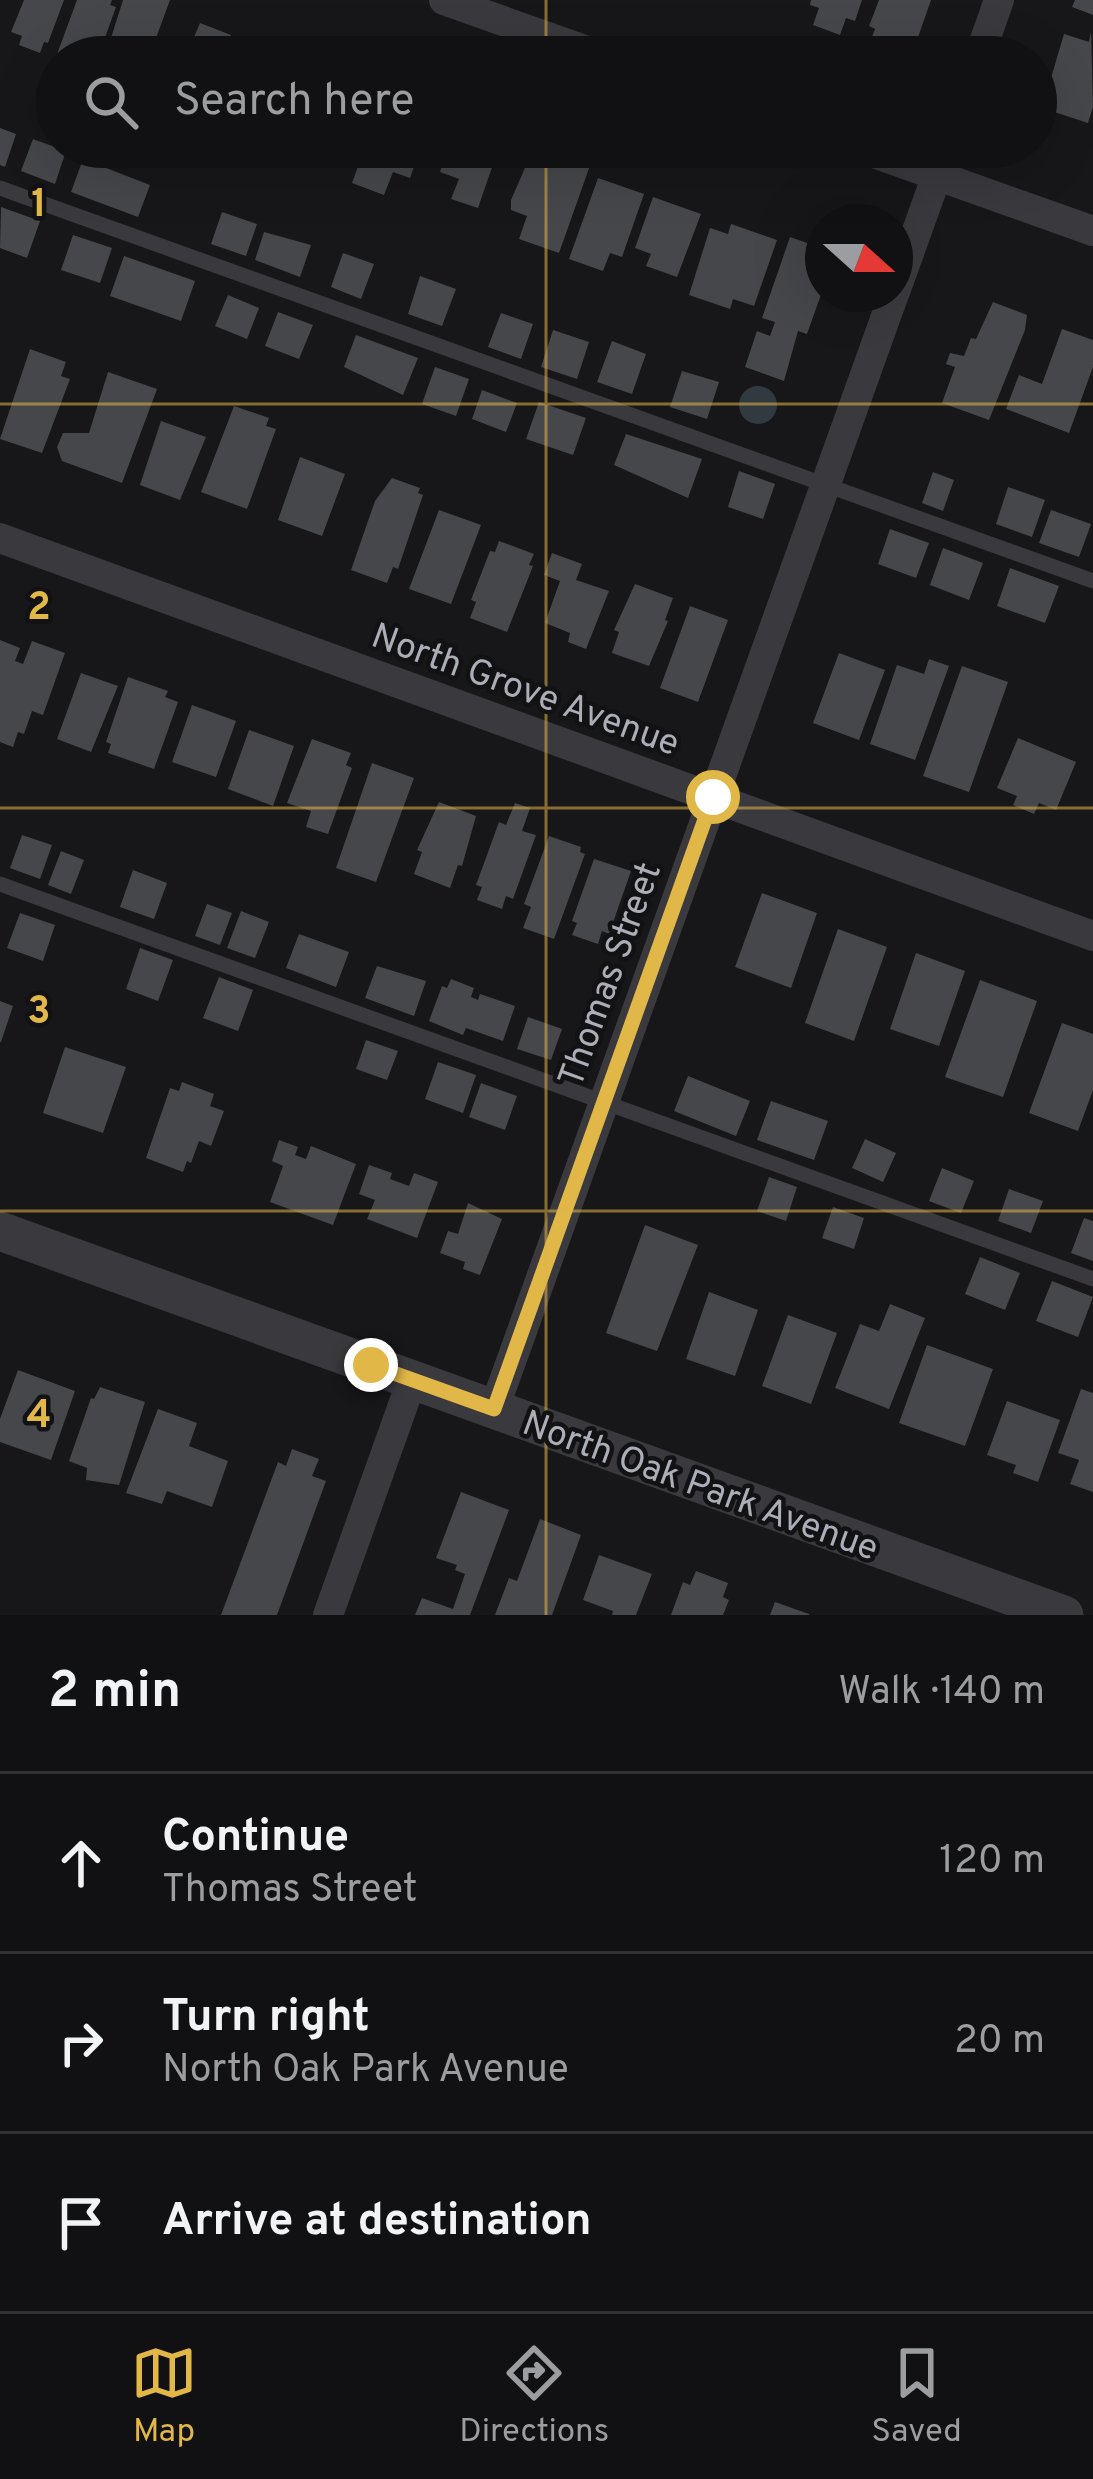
<!DOCTYPE html>
<meta charset="utf-8">
<style>
body{margin:0;font-family:Overpass,sans-serif;background:#1a1a1c;color:#f1f3f6}
.compass{position:absolute;left:805px;top:204px;width:108px;height:108px;border-radius:50%;background:#111113;box-shadow:0 12px 48px #0002;rotate:111deg}
.stop{position:absolute;width:36px;height:36px;margin:-27px;border:9px solid #e1b748;border-radius:50%;background:#fff}
.stop.end{background:#e1b748;border-color:#fff;box-shadow:0 3px 12px #0008}
.list{margin:0;padding:0;list-style:none}
h2{display:flex;justify-content:space-between;align-items:center;height:156px;margin:0;padding:0 48px;font-size:51px}
h2 small{font-size:39px;font-weight:400;color:#9c9da0}
.list li{display:grid;grid-template-columns:78px 1fr auto;gap:36px;align-items:center;box-sizing:border-box;height:180px;padding:0 48px;border-top:3px solid #303133}
.list b{display:block;font-size:45px;white-space:nowrap}
.list p{margin:0;font-size:39px;white-space:nowrap;color:#9c9da0}
.list em{font-size:39px;font-style:normal;color:#9c9da0}
.icon{flex:none;width:66px;height:66px;fill:none;stroke:currentColor;stroke-width:2;stroke-linecap:round;stroke-linejoin:round}
.map{position:relative;flex:none;width:1093px;height:1615px;overflow:hidden}
.search{position:absolute;background:#111113;box-shadow:0 12px 48px #0002;left:36px;right:36px;top:36px;height:132px;display:flex;align-items:center;gap:30px;box-sizing:border-box;padding:0 42px;border-radius:66px;color:#9c9da0;font-size:45px}
.sheet{height:696px;background:#111113}
nav{display:flex;justify-content:space-around;align-items:center;box-sizing:border-box;height:168px;border-top:3px solid #303133;background:#111113;font-size:33px;color:#9c9da0}
nav a{display:grid;justify-items:center;gap:6px}
nav .on{color:#e1b748}
.map>svg:first-child{display:block}
</style>
<div class="map">
<svg width="1093" height="1615" viewBox="0 0 1093 1615">
<rect width="100%" height="100%" fill="#171719"/>
<path fill="#313941" d="M739 405a19 19 0 1 1 38 0a19 19 0 1 1-38 0Z"/>
<path fill="#46474b" d="M24,0H64L48,43L44,42L40,53L19,45L22,36L11,32Z
M77,0H112L110,5L116,7L98,57H56Z
M123,0H170L149,57H105Z
M811,0H862L855,21L846,18L840,35L813,25L819,8L810,5Z
M879,0H931L916,43L909,40L902,57L868,47L875,29L869,26Z
M1075,0H1093V15L1072,7Z
M200,23L231,35L228,57H179L181,51L187,54Z
M1091,31L1093,107L1088,123L1042,108L1064,34L1089,42Z
M276,42L315,56V57H270Z
M0,128L16,134L5,167L0,165Z
M33,139L66,151L55,184L21,171Z
M365,147H421L410,178L393,172L384,195L352,183Z
M448,147H499L478,208L451,199L459,179L440,172Z
M534,147H556L592,160L559,253L519,239L527,216L511,210V200Z
M83,159L150,185L138,217L71,192Z
M598,178L644,194L622,257L610,253L603,271L569,259Z
M653,197L701,214L677,277L646,266L651,254L635,248Z
M1,207L40,221L27,258L0,248Z
M222,212L257,224L246,256L211,244Z
M731,224L777,240L754,306L733,299L730,309L689,295L710,228L728,234Z
M264,232L311,245L300,277L255,260Z
M73,235L112,248L100,283L61,270Z
M812,236L823,240V289L807,334L798,331L784,381L745,367L757,331L770,336L775,322L762,318L790,237L810,244Z
M343,253L374,264L361,299L331,287Z
M124,256L195,281L181,321L110,296Z
M420,276L456,289L442,326L408,314Z
M228,295L259,308L247,339L215,326Z
M993,302L1027,315L1025,330L989,420L942,403L955,367L946,364L950,353L964,356L971,338L976,339Z
M278,312L313,325L299,359L265,346Z
M501,313L533,324L521,359L488,347Z
M1062,329L1093,340V367L1069,433L1006,409L1019,375L1042,384Z
M553,330L589,342L577,379L541,367Z
M356,335L418,358L403,395L344,367Z
M612,341L646,354L632,394L597,382Z
M30,349L66,362L61,376L70,379L42,453L0,439Z
M435,367L469,379L456,416L422,404Z
M682,371L719,382L707,419L670,407Z
M108,372L157,389L122,483L62,461L57,447L63,433H89Z
M482,390L517,403L506,432L472,419Z
M539,402L586,418L573,455L526,439Z
M234,406L269,418L266,426L276,429L247,509L201,492Z
M161,421L206,437L180,500L140,485Z
M626,434L702,459L688,498L614,465Z
M300,457L345,474L322,536L278,520Z
M739,471L775,484L763,519L728,507Z
M933,472L954,480L943,511L922,503Z
M392,478L420,488L418,493L423,495L398,569L393,567L387,583L351,570L375,501Z
M1008,487L1045,500L1032,537L996,524Z
M439,510L481,525L451,604L409,589Z
M1051,510L1091,524L1079,557L1039,543Z
M890,529L929,543L916,578L878,564Z
M499,541L534,554L529,565L533,566L507,632L470,618L476,602L471,600L490,551L495,552Z
M943,548L983,563L969,600L930,585Z
M552,553L582,564L576,580L609,591L586,649L568,642L570,633L545,623L560,581L544,575Z
M1010,568L1059,586L1045,623L997,606Z
M635,584L673,598L665,620L668,621L649,666L612,653L619,632L614,630Z
M690,606L728,620L698,702L660,688Z
M0,640L20,648L15,661L23,664L32,641L65,653L43,715L32,711L24,734L18,732L13,747L0,742Z
M839,653L885,670L859,740L813,723Z
M929,659L949,666L915,760L870,744L897,665L924,674Z
M962,666L1008,682L969,792L923,776Z
M81,673L118,686L91,752L57,739Z
M128,677L168,691L165,697L178,702L154,769L108,753L111,744L106,742Z
M192,705L236,721L216,777L172,762Z
M249,730L294,746L273,806L228,789Z
M1018,738L1076,762L1056,810L1039,803L1034,814L1013,805L1017,796L997,788Z
M312,739L351,753L346,765L352,768L328,834L306,827L311,811L287,803Z
M372,763L414,778L376,882L336,868Z
M439,802L476,816L462,866L458,865L450,888L414,874L422,852L417,850Z
M515,803L530,808L522,831L536,835L513,899L506,896L502,909L477,900L482,887L476,885L499,822L506,825Z
M22,835L52,845L40,879L10,868Z
M549,836L581,847L580,852L585,854L554,939L523,928L531,907L524,904Z
M61,851L84,860L71,894L48,885Z
M594,859L631,871L609,934L602,931L598,944L572,935L577,923L572,921Z
M133,870L167,883L154,919L120,907Z
M762,893L817,913L791,988L735,967Z
M207,904L232,913L220,945L195,936Z
M241,911L269,922L255,958L227,948Z
M20,913L55,925L43,961L7,948Z
M838,929L887,947L854,1041L805,1023Z
M299,934L349,952L336,987L286,968Z
M140,948L173,960L158,1001L126,989Z
M916,953L965,971L939,1046L890,1029Z
M377,966L426,981L414,1016L365,998Z
M219,977L253,990L238,1031L203,1018Z
M451,979L474,988L471,997L478,1000L480,994L515,1006L503,1041L466,1028L463,1035L429,1021L442,986L447,988Z
M980,980L1037,1001L1003,1097L945,1077Z
M0,1001L13,1006L1,1042H0Z
M528,1017L562,1029L551,1060L517,1049Z
M1062,1023L1093,1034V1090L1078,1131L1029,1113Z
M366,1040L398,1051L387,1080L356,1069Z
M65,1047L126,1067L103,1133L43,1113Z
M438,1062L476,1075L463,1113L425,1099Z
M688,1076L750,1101L736,1136L674,1111Z
M182,1082L214,1094L210,1106L224,1111L211,1146L199,1141L191,1163L187,1161L183,1172L146,1158L170,1088L179,1091Z
M481,1083L517,1096L505,1130L469,1117Z
M771,1101L828,1121L814,1160L757,1140Z
M865,1139L896,1153L883,1182L852,1168Z
M279,1140L298,1147L295,1155L306,1159L311,1146L356,1164L333,1225L270,1202L283,1166L272,1161Z
M369,1165L392,1173L390,1179L409,1186L414,1173L438,1182L417,1238L367,1219L375,1200L359,1194Z
M942,1168L974,1181L961,1213L929,1201Z
M769,1177L797,1187L786,1221L757,1211Z
M1009,1189L1043,1201L1031,1233L998,1221Z
M468,1203L502,1219L480,1275L463,1269L465,1262L440,1253L448,1231L458,1234Z
M833,1207L864,1218L854,1249L822,1238Z
M1084,1218L1093,1221V1261L1071,1253Z
M645,1225L698,1245L657,1351L606,1333Z
M980,1257L1020,1273L1005,1310L965,1294Z
M1052,1281L1093,1297L1078,1337L1036,1321Z
M709,1292L758,1310L735,1376L686,1359Z
M890,1304L925,1318L889,1409L835,1388L860,1324L879,1331Z
M788,1315L837,1333L811,1404L762,1386Z
M927,1345L993,1369L965,1446L899,1423Z
M18,1370L75,1391L51,1460L0,1442V1419Z
M100,1387L145,1402L119,1485L86,1480L87,1468L69,1461L91,1398L94,1399Z
M1081,1389L1093,1393V1492L1070,1484L1079,1460L1058,1453Z
M1007,1401L1060,1420L1038,1482L1013,1473L1016,1465L987,1455Z
M158,1409L197,1423L189,1446L228,1461L212,1507L167,1491L162,1504L126,1493Z
M292,1449L319,1459L312,1476L326,1481L277,1615H221L278,1462L286,1466Z
M461,1492L509,1510L470,1615H415L422,1598L453,1609L465,1574L455,1570L457,1565L436,1558Z
M540,1519L581,1535L552,1615H495L509,1578L517,1581Z
M599,1555L652,1574L636,1615H612L613,1611L583,1600Z
M696,1571L728,1583L723,1597L729,1600L723,1615H671L683,1582L690,1585Z
M775,1602L809,1614V1615H770Z"/>
<g fill="none" stroke-linecap="round" stroke-linejoin="round">
<path stroke="#39393e" stroke-width="15" d="M0,188L1093,581
M0,884L1093,1279"/>
<path stroke="#39393e" stroke-width="30" d="M444,0L604,57
M979,57L999,0
M857,147L1093,231
M895,292L947,147
M0,538L1093,936
M494,1409L894,294
M328,1615L412,1380"/>
<path stroke="#39393e" stroke-width="39" d="M0,1231L1064,1615"/>
</g>
<g fill="none" stroke-linecap="round" stroke-linejoin="round">
<path stroke="#e1b748" stroke-width="15" d="M371,1365L494,1409L713,797"/>
</g>
<path fill="none" stroke="#e1b748" stroke-width="3" stroke-opacity="0.55" d="M546,0V57M546,147V1615M0,404H1093M0,808H1093M0,1211H1093"/>
<g text-anchor="middle" stroke-width="9" stroke-linejoin="round" paint-order="stroke">
<g font-size="36" fill="#abaeb7" stroke="#121214">
<text transform="translate(526 688) rotate(20)" y="13">North Grove Avenue</text>
<text transform="translate(608 974) rotate(-70)" y="13">Thomas Street</text>
<text transform="translate(701 1484) rotate(20)" y="13">North Oak Park Avenue</text>
</g>
</g>
<g font-size="39" text-anchor="middle" font-weight="bold" fill="#e1b748" stroke="#121214" stroke-width="9" stroke-linejoin="round" paint-order="stroke">
<text x="39" y="216">1</text>
<text x="39" y="619">2</text>
<text x="39" y="1023">3</text>
<text x="39" y="1427">4</text>
</g>
</svg>
<svg class="compass" viewBox="-18 -18 36 36"><path d="M0-13l5 13h-10z" fill="#e53935"/><path d="M0 13l5-13h-10z" fill="#9c9da0"/></svg>
<div class="stop" style="left:713px;top:797px"></div>
<div class="stop end" style="left:371px;top:1365px"></div>
<div class="search"><svg class="icon" aria-label="search" viewBox="0 0 24 24"><circle cx="10" cy="10" r="6"/><path d="M15 15l6 6"/></svg>Search here</div>
</div>
<section class="sheet">
<h2>2 min<small>Walk · 140 m</small></h2>
<ul class="list">
<li><svg class="icon" aria-label="ahead" viewBox="0 0 24 24"><path d="M12 20V5M6 11l6-6 6 6"/></svg><div><b>Continue</b><p>Thomas Street</p></div><em>120 m</em></li>
<li><svg class="icon" aria-label="right" viewBox="0 0 24 24"><path d="M7 20v-9h11M14 6l5 5-5 5"/></svg><div><b>Turn right</b><p>North Oak Park Avenue</p></div><em>20 m</em></li>
<li><svg class="icon" aria-label="arrive" viewBox="0 0 24 24"><path d="M6 21V4h12l-3 4 3 4H6"/></svg><div><b>Arrive at destination</b></div></li>
</ul>
</section>
<nav>
<a class="on"><svg class="icon" aria-label="map" viewBox="0 0 24 24"><path d="M3 6l6-2 6 2 6-2v14l-6 2-6-2-6 2zM9 4v14M15 6v14"/></svg>Map</a>
<a><svg class="icon" aria-label="directions" viewBox="0 0 24 24"><path d="M12 3l9 9-9 9-9-9zM9 14v-3h6M13 9l2 2-2 2"/></svg>Directions</a>
<a><svg class="icon" aria-label="saved" viewBox="0 0 24 24"><path d="M7 4h10v16l-5-4-5 4z"/></svg>Saved</a>
</nav>
